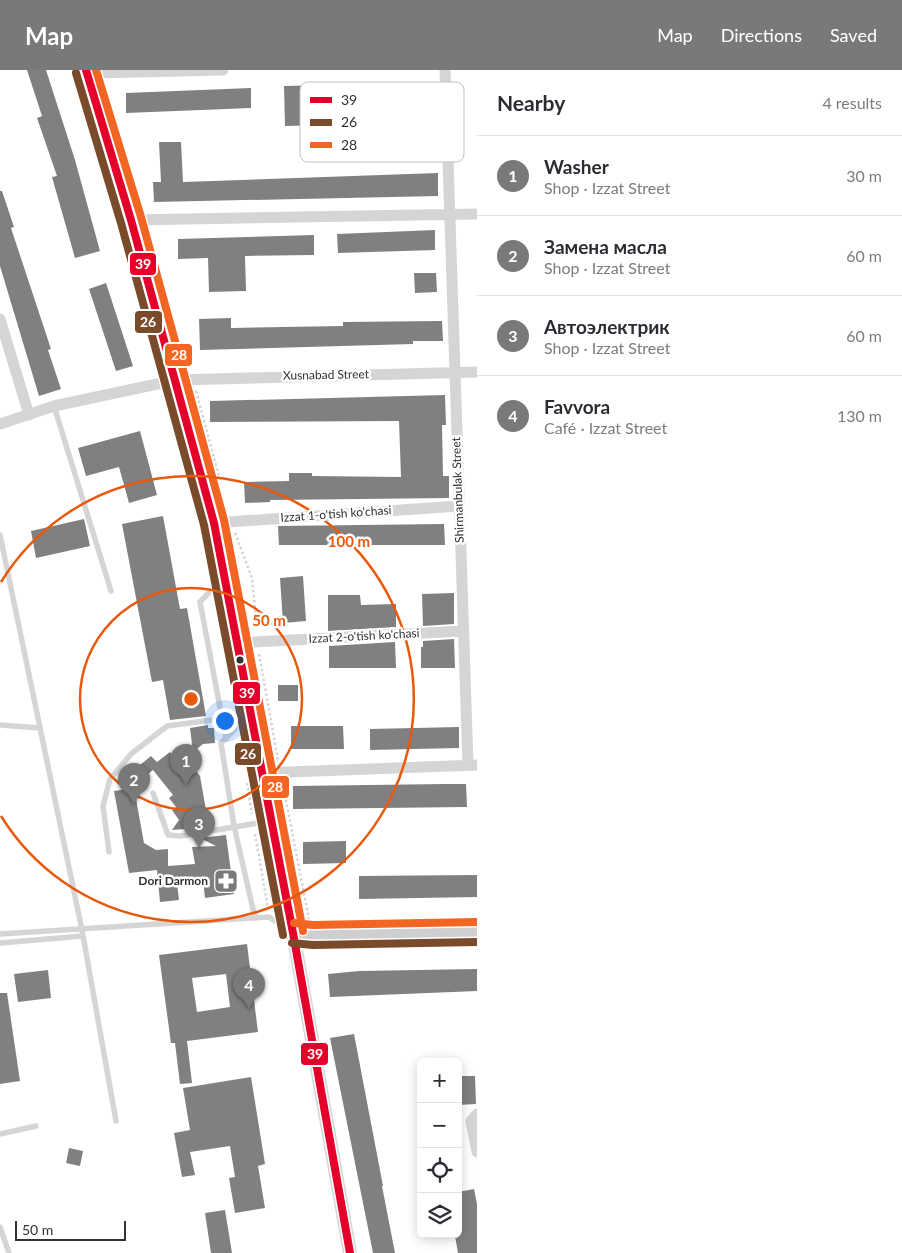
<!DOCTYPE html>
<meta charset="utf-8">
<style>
body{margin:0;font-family:Lato,sans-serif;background:#f7f7f7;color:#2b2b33}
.controls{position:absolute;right:15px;bottom:15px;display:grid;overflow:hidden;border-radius:8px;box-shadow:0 2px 12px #0003}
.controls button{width:45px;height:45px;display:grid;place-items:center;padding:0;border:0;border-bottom:1px solid #e1e1e2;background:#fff;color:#2b2b33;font:25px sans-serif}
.scale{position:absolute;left:15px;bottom:12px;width:111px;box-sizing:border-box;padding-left:5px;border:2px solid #313131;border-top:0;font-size:14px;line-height:18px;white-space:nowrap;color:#313131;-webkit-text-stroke:4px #fff;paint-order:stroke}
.you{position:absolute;left:224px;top:650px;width:18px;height:18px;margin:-12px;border:4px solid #fff;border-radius:50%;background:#1a73e8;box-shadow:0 0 0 8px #1a73e833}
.badge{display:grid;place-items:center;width:32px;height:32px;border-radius:50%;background:#797979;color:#fff;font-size:16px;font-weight:700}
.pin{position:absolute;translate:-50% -41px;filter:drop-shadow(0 1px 2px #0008)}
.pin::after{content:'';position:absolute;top:26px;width:18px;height:15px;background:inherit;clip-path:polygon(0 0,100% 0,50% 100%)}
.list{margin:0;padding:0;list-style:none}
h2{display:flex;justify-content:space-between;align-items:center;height:65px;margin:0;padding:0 20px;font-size:21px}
h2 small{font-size:16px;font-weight:400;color:#7c7c81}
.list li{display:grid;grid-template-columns:32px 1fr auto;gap:15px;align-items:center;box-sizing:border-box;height:80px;padding:0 20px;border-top:1px solid #e1e1e2}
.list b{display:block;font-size:19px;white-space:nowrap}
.list p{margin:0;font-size:16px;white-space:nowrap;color:#7c7c81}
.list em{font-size:16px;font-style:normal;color:#7c7c81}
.icon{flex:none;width:28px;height:28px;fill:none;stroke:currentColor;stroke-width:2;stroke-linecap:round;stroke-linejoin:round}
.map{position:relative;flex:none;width:477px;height:1183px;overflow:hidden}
header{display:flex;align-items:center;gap:30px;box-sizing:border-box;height:70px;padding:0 25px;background:#797979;color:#fff}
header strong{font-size:24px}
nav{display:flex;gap:28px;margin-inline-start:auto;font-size:18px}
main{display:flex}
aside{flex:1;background:#fff}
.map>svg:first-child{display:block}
</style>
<header>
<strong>Map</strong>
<nav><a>Map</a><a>Directions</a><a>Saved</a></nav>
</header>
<main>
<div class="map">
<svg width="477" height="1183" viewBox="0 0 477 1183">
<rect width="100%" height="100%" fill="#fff"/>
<path fill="#808080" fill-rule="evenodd" d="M27,0H46L75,90L100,181L75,188L52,107L57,106L37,48L42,46Z
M438,12V35L404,36V13Z
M377,14L378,35L327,36L328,55L285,56L284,16Z
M251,18V38L126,43V23Z
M159,72H181L183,112L438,103V126L154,132L153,112H161Z
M0,121H2L14,157L11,158L51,279L48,280L61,319L39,326L0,196Z
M435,160V180L338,183L337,164Z
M314,165V185L245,186L246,221L209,222L208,188L178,189V169Z
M414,203H436L437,222L415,223Z
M106,213L133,296L116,301L89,219Z
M231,248V258L343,256V252L442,251L443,271H413V274L200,280L199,249Z
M445,325L446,355H442L443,406H449V428L270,430V432L245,433L244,412L289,411V403H312V406L401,407L399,351L210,352V331Z
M140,361L157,425L129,433L119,397L86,406L78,378Z
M163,446L180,539L187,538L206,646L170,650L163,610L152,612L122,454Z
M84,449L90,476L36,488L31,461Z
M444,454L445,475H279L278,456Z
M303,506L306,551L283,553L280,508Z
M454,523V554L423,556L422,524Z
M328,525H360L361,535L396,534V557L328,561Z
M454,569L455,598H421V577H423V571Z
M395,572L396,598H329V576Z
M278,615H298V631H278Z
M208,655V658H214L215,673L203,674L193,682L190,658Z
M291,656H343L344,679H291Z
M459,657V678L370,680V659Z
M179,680H187L198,694L193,697L200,706L209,757L172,760L179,750L172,740L176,737L169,728L173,725L153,700L132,717L124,708L151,686L157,692L170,682L172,685Z
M445,714H466L467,737L293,739V716Z
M134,718L144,773L156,780L168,779V796L195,794L192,777L216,776L200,768L226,765L234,824L205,828L203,810L177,813L179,830L160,832L157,800L129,803L114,721Z
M346,771V793L303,794V772Z
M477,805V827L359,829V806Z
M247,874L258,962L187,971L192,1013L180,1014L175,973H171L159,885ZM226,904L230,937L197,942L192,908Z
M477,899V921L330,927L328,904L359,901Z
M48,900L51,928L18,932L14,904Z
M0,923H7L20,1011L0,1014Z
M354,964L383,1116H382L395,1183H373L330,968Z
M458,1006H475L476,1034L458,1035Z
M251,1007L265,1094L258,1096L265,1138L235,1143L229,1108L235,1107L230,1076L190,1082L195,1105L182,1107L174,1063L190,1060L183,1018Z
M69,1078L83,1081L80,1096L66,1093Z
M474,1119L477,1134V1183H458L455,1166H458V1122Z
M225,1140L232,1183H211L205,1143Z"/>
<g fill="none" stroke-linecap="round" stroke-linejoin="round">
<path stroke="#d5d5d5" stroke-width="2.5" stroke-dasharray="2.5 2.5" stroke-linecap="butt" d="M183,275L189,296
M196,321L220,410
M235,463L252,508L257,559
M259,584L278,690
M247,713L252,744
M283,715L309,849
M255,764L268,838"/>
<path stroke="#d5d5d5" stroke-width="5.5" d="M54,336L111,521
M0,465L82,860L116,1051
M222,509L200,532L226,669
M248,646L221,673L234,756L255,848
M0,655L40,658
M153,723L168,765L181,766L270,751
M109,782L103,736L110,709L131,684L167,656L249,645
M0,864L269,847L288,860
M0,873L83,866
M0,1064L36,1056
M0,1157L9,1183"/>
<path stroke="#d5d5d5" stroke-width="11" d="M445,0L468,695
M88,6L95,3L223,0
M131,150L477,144
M0,249L29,345
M0,354L54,336L176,310L477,302
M214,453L459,436
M235,573L463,561
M262,703L477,695
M477,1044L471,1051L477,1082"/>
<path stroke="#d5d5d5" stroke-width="14" d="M293,863L350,1183"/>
<path stroke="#cfcfcf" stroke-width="16" d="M86,0L131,150L214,453L293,863L313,865L477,862"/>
<g stroke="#fff" stroke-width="11">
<path id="bus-1" d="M86,0L131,150L214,453L293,863L350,1183"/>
</g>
<g stroke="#fff" stroke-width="11">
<path id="bus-2" d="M76,3L121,153L204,455L283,865
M292,873L313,875L477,872"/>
</g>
<g stroke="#fff" stroke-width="11">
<path id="bus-3" d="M96,0L141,147L224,450L303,861
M294,853L313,855L477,852"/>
</g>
<use href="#bus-1" stroke="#e4002b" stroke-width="8"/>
<use href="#bus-2" stroke="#7a4b2a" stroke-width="8"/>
<use href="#bus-3" stroke="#f26522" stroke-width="8"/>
</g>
<g fill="none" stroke="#e8590c" stroke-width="2.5">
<circle cx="191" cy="629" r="111"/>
<path d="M1 512A223 223 0 1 1 1 746"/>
</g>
<defs>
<g id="pharmacy-square" transform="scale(1.25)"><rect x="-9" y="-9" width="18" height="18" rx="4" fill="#797979" stroke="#fff"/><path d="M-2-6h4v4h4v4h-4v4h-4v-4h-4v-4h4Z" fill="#fff"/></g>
</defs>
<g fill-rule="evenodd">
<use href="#pharmacy-square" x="226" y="811"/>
</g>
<circle fill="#313131" stroke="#fff" stroke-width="2" cx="240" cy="590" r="4.5"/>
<g text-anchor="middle" stroke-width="5" stroke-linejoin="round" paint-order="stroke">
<g font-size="12" fill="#313131" stroke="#fff">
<text transform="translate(326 305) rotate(-1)" y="4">Xusnabad Street</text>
<text transform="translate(458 420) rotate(-92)" y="4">Shirmanbulak Street</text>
<text transform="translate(336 444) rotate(-4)" y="4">Izzat 1-o'tish ko'chasi</text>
<text transform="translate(364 566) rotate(-3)" y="4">Izzat 2-o'tish ko'chasi</text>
</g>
<g font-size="12" font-weight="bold" fill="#313131" stroke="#fff" text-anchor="end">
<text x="208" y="815">Dori Darmon</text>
</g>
</g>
<rect x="300" y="12" width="164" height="80" rx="8" fill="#fff" stroke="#c1c1c1" stroke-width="1"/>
<rect x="310" y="27" width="22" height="6" fill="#e4002b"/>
<rect x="310" y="49" width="22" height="7" fill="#7a4b2a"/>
<rect x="310" y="72" width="22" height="6" fill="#f26522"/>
<g font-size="14" fill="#313131">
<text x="341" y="35">39</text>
<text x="341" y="57">26</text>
<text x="341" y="80">28</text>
</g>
<circle cx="191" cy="629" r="8" fill="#e8590c" stroke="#fff" stroke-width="2.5"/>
<g font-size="15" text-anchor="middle" font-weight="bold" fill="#e8590c" stroke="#fff" stroke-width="5" stroke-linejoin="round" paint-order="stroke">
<text x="349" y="477">100 m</text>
<text x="269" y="556">50 m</text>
</g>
<g stroke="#fff" stroke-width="2">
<rect x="129" y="182" width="28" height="24" rx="5" fill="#e4002b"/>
<rect x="134" y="240" width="29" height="24" rx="5" fill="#7a4b2a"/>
<rect x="164" y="273" width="29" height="24" rx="5" fill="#f26522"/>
<rect x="232" y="611" width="29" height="24" rx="5" fill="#e4002b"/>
<rect x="234" y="672" width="28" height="24" rx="5" fill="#7a4b2a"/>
<rect x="261" y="705" width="29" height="24" rx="5" fill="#f26522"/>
<rect x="300" y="972" width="29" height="24" rx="5" fill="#e4002b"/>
</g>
<g font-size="14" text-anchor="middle" font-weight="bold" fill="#fff">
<text x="143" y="199">39</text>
<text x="148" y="257">26</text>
<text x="179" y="290">28</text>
<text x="247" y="628">39</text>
<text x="248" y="689">26</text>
<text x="275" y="722">28</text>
<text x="315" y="989">39</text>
</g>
</svg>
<div class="controls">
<button>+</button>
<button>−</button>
<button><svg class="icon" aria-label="locate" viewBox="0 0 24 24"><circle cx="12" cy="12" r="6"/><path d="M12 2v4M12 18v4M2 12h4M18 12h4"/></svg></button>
<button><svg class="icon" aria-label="layers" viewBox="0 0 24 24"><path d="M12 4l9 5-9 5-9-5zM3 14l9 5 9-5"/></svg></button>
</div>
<div class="scale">50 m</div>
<div class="you"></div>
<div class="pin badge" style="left:186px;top:715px">1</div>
<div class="pin badge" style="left:134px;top:734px">2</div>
<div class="pin badge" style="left:199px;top:778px">3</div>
<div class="pin badge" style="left:249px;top:939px">4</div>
</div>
<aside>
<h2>Nearby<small>4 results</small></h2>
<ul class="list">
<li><span class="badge">1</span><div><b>Washer</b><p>Shop · Izzat Street</p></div><em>30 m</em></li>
<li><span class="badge">2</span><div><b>Замена масла</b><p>Shop · Izzat Street</p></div><em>60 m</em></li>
<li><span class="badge">3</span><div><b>Автоэлектрик</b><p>Shop · Izzat Street</p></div><em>60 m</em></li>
<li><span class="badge">4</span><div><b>Favvora</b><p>Café · Izzat Street</p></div><em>130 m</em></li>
</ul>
</aside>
</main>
